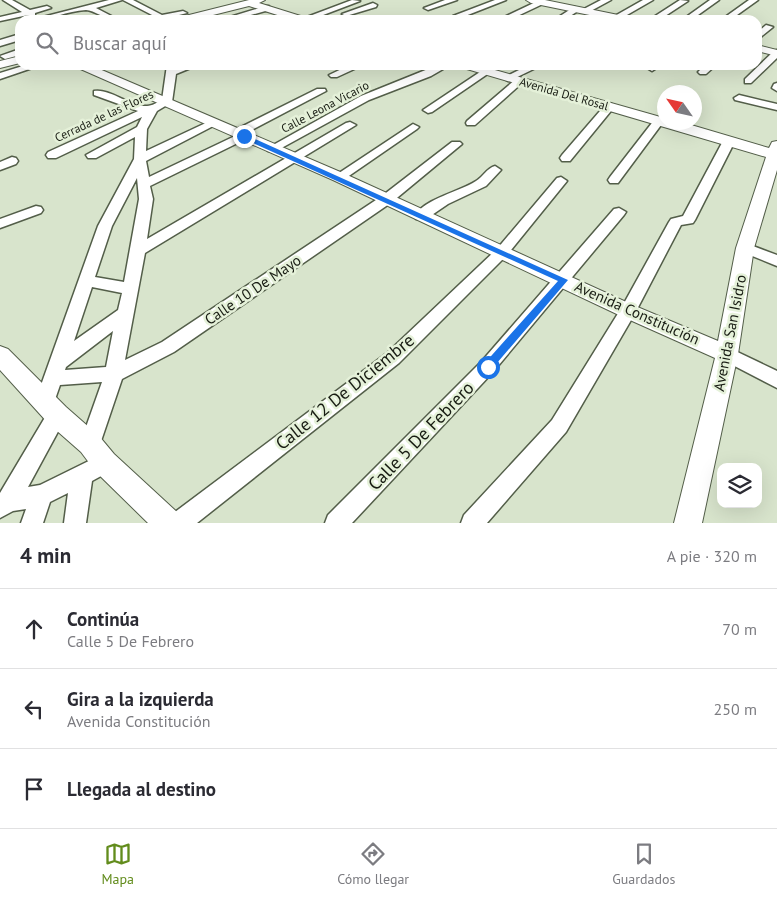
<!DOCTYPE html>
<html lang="es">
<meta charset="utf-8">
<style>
body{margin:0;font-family:"PT Sans",sans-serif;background:#f2f2f3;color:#2b2b33}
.controls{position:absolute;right:15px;bottom:15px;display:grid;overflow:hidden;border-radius:10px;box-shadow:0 5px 20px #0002}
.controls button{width:45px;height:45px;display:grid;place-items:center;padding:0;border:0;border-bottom:1px solid #e1e1e2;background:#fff;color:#2b2b33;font:25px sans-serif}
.compass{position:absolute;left:657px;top:85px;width:45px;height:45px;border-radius:50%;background:#fff;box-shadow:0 5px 20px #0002;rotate:304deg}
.stop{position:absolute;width:15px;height:15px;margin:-11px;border:4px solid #1a73e8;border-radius:50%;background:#fff}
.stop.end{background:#1a73e8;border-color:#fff;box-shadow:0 1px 5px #0008}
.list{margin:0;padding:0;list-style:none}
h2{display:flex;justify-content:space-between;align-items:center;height:65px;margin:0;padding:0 20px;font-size:21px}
h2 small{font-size:16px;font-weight:400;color:#7c7c81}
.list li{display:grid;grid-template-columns:32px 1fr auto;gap:15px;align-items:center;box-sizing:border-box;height:80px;padding:0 20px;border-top:1px solid #e1e1e2}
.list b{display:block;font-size:19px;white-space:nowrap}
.list p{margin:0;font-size:16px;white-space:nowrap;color:#7c7c81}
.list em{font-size:16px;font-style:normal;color:#7c7c81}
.icon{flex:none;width:28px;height:28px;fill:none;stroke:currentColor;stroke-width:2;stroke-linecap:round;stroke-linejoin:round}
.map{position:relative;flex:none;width:777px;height:523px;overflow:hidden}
.search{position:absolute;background:#fff;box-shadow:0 5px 20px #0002;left:15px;right:15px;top:15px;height:55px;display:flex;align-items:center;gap:12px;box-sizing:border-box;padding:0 18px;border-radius:15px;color:#7c7c81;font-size:19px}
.sheet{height:305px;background:#fff}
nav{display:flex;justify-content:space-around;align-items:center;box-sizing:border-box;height:70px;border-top:1px solid #e1e1e2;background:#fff;font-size:14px;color:#7c7c81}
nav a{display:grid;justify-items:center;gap:2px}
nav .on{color:#628c1c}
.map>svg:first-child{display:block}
</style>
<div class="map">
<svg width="777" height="523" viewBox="0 0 777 523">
<rect width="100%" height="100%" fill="#d8e4cc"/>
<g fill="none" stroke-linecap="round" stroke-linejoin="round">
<g stroke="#535e49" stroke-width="3">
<path id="minor" d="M3,0H12L30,10L47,6L51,8L35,13V16L28,15L0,21V17L22,12Z
M109,0H122L96,8L119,20C105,20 94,10 86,10C67,11 50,20 31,20Z
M123,0H133L162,15L183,11L187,13L159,20H149V17L154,16Z
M352,0L360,1L310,20H299Z
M445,0H457L428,10L424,8Z
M495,0H506L460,18L453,16Z
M540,0L547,2L509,20H498Z
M601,0H611L587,13L580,11Z
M643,0H653L620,19L613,17Z
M680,0L688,1L659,20H649Z
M710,0H719L691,20H682Z
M749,0H758L730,20H721Z
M373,3L377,5L376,7L346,16L342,14Z
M266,6H269V10L233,20H220Z
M574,7L581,9L564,20H554Z
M766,25L773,27L757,40V33Z
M20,34V40L0,46V40Z
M20,49V55L5,59L0,56Z
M777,50V58L751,83H745V79L774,51Z
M26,65H41L0,79V73Z
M167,65H177L176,67L198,65L176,74L172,102L157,111L147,129L146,151L210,121H218L219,123L146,161L149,177L235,136L231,133L233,131L317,89H325L326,91L246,133L250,136L248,138L150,186L153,199L147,239L346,123L350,122L356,125L145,253L125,360L162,342L382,196L452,142H460L462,144L392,202L174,352L122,379L100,444L97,451L90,453L83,451L80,444L102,382L60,385L52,408L45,410L38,408L35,402L98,226L134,159L135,137L96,158H88L86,155L137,127L142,117L56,158H48L46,155L48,152L138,111L94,95V91C110,88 130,107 147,106C152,106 158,102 162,100ZM137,178L139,199L124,282L95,277L112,226ZM92,287L122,293L118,310L74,341ZM113,331L106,367L65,370L66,367Z
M350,65H363L337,77H331L329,75Z
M438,65H450L431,76L369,100L276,151H268L266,149L361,96Z
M529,65H542L511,80L508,81L503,78Z
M650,65H661L652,71L647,68Z
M705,65H716L706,74H700L698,72Z
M486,68L491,71L489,73L432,112L428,113L423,110Z
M519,78L524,81L522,83L475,125H467L466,123L467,121L516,79Z
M777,83V91L772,88L774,84Z
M739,95L777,104V110L735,100L734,98Z
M610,103L615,106L570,161H562L560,158L562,155L606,104Z
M659,118L664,121L618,183H610L608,180L610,177L655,119Z
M413,124L419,127L417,129L343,180H335L333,177Z
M729,138L735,141L695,220L693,223L681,225L634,315L566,432L487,523H461L464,515L552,420L622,307L669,222L671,219L683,216L723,141Z
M12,157L16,158L18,161L16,164L0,170V162Z
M495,166L501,170L486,186L448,204L426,219H416L414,216C428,197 457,193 476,181C483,177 487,168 495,166Z
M561,177L567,181L507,255L399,363L197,523H168L171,515L387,353L497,249L557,178Z
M36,206L41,207L43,210L41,213L0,228V219Z
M619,208L626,212L624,215L493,372L352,523H325L328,515L481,362L614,209Z
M745,243L777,255V266L740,251L738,248L740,245Z
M727,347L777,371V388L721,359L718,354L721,349Z
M57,406L64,409L67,415L28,487L40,485L105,453L112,456L115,463L112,470L92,481L86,523H64L68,493L50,502L43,523H21L26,509L13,511L0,518V493L50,409Z"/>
</g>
<g stroke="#535e49" stroke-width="2">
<path id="major" d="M249,0H265L259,3L307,18L308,20H293L249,6L193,20H176L177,18Z
M526,0H545L628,17L633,20H614L531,3Z
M757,45L777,50V56L757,51Z
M20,56V63L0,68V61Z
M74,65H90L345,174L635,306L718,341L736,248L766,157L460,67L458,65H477L664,118V122H681L769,148L772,142L777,141V170L754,248L738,354L702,523H674L715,358L621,316L333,180L76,67Z
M0,346L8,349L66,407L99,436L114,454L178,513L182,523H148L96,472L81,452L48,423L0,370Z"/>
</g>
<use href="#minor" fill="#fff" fill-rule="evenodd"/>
<use href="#major" fill="#fff" fill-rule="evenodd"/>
</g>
<path fill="#1a73e8" d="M242,135H246L568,280L491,370H484V364L558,281L242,138Z"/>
<g text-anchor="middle" stroke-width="5" stroke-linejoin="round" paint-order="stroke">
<g font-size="12" fill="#181c13" stroke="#e5f1d9">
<text transform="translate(564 94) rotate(16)" y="4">Avenida Del Rosal</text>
<text transform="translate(325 107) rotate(-28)" y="4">Calle Leona Vicario</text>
<text transform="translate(104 116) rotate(-25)" y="4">Cerrada de las Flores</text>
</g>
<g font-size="15" fill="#181c13" stroke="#e5f1d9">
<text transform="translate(253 290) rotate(-34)" y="5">Calle 10 De Mayo</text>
<text transform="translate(637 313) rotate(24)" y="5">Avenida Constitución</text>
<text transform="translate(730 333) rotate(-79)" y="5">Avenida San Isidro</text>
</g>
<g font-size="18" fill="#181c13" stroke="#e5f1d9">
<text transform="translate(345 392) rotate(-39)" y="6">Calle 12 De Diciembre</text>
<text transform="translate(421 436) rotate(-46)" y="6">Calle 5 De Febrero</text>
</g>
</g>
</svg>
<div class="controls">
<button><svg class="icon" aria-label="layers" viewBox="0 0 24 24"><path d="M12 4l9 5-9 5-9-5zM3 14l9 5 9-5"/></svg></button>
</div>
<svg class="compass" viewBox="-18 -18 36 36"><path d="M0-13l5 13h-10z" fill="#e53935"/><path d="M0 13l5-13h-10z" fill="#7c7c81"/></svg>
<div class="stop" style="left:488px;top:367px"></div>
<div class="stop end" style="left:244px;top:136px"></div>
<div class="search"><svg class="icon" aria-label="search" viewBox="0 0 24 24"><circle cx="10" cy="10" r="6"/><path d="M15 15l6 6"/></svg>Buscar aquí</div>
</div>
<section class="sheet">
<h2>4 min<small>A pie · 320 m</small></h2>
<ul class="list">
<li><svg class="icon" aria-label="ahead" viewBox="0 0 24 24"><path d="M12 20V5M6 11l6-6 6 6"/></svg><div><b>Continúa</b><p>Calle 5 De Febrero</p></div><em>70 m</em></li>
<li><svg class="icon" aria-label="left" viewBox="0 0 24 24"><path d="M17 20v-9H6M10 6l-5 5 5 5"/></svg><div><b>Gira a la izquierda</b><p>Avenida Constitución</p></div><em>250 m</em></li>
<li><svg class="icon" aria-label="arrive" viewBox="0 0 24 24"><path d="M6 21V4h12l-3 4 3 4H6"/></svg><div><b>Llegada al destino</b></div></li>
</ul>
</section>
<nav>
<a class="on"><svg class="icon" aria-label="map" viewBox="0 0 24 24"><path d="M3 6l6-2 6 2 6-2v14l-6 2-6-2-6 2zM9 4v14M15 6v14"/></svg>Mapa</a>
<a><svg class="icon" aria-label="directions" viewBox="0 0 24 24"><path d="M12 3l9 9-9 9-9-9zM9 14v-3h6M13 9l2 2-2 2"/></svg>Cómo llegar</a>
<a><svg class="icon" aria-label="saved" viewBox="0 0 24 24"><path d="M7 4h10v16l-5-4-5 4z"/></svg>Guardados</a>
</nav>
